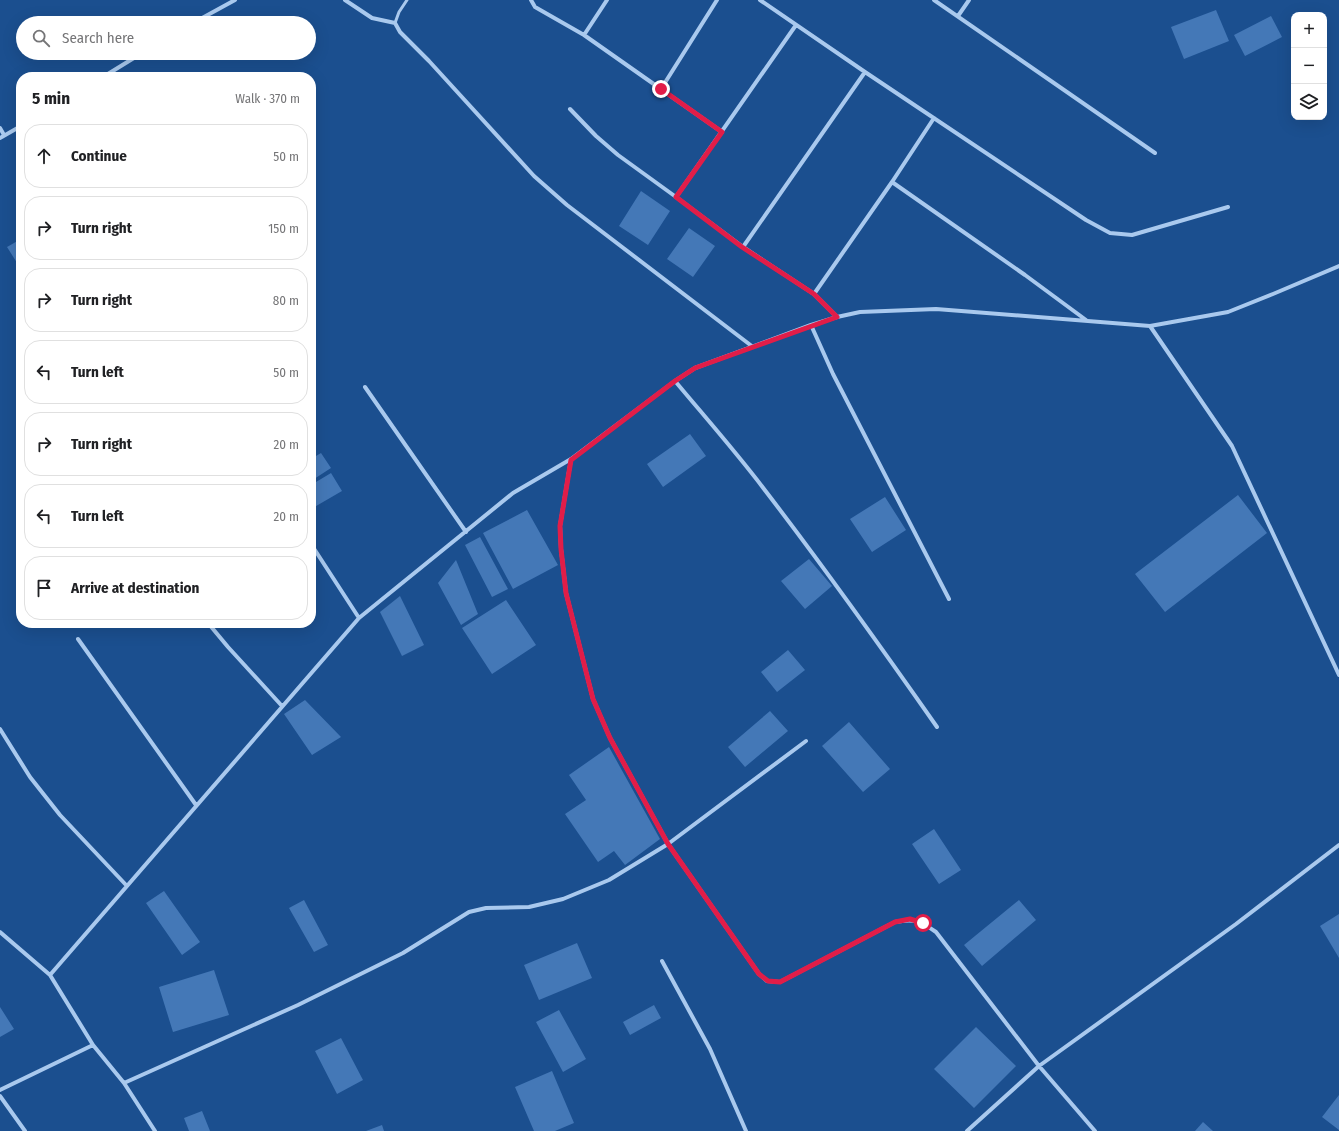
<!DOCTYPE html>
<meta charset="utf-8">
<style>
body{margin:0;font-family:"Fira Sans Condensed",sans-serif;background:#f6f6f6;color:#202124}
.controls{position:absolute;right:12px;top:12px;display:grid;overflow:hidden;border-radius:8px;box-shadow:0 4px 16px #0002}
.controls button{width:36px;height:36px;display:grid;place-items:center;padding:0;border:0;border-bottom:1px solid #e0e0e0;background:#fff;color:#202124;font:20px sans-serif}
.stop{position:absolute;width:12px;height:12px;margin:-9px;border:3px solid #e11d48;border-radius:50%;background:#fff}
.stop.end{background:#e11d48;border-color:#fff;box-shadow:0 1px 4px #0008}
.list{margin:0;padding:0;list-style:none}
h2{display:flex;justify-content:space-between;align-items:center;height:52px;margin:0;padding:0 16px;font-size:17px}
h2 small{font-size:13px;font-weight:400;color:#757577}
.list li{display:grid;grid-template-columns:26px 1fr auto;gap:12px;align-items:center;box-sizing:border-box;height:64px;margin:0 8px 8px;padding:0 8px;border:1px solid #e0e0e0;border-radius:16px}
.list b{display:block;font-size:15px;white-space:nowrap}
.list em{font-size:13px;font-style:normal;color:#757577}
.icon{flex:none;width:22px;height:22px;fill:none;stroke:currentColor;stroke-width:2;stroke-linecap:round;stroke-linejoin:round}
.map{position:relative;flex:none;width:1339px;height:1131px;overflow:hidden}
.search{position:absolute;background:#fff;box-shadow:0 4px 16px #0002;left:16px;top:16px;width:300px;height:44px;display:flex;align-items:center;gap:10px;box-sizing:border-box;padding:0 14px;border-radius:22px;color:#757577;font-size:15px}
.panel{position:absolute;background:#fff;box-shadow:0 4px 16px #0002;left:16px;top:72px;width:300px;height:556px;border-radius:16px}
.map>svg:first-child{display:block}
</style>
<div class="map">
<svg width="1339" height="1131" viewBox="0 0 1339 1131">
<rect width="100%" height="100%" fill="#1b4f8f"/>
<path fill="#4478b7" d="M1216,10L1229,41L1184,59L1171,27Z
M1271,16L1282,37L1245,56L1234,35Z
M641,191L670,211L648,245L619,226Z
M689,228L715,246L693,277L667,259Z
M21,239V265L19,266L7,247Z
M690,434L706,456L663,487L647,464Z
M321,453L331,468L311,481V459Z
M331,473L342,491L311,509V485Z
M1238,495L1267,533L1165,612L1135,574Z
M885,497L906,530L872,552L850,519Z
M527,510L558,565L513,589L483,533Z
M480,537L508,589L492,597L465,545Z
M809,559L832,586L805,609L781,581Z
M456,560L478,614L461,625L438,583Z
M400,596L424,645L402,656L380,612Z
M506,600L536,645L492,674L462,628Z
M788,650L805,670L777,692L761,672Z
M305,700L341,737L312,755L284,714Z
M770,711L788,731L745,767L728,747Z
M849,722L890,769L863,792L822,746Z
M609,747L660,839L625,865L614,851L598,862L565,814L586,800L569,775Z
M934,829L961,870L939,884L912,844Z
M164,891L200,942L182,955L146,903Z
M304,900L328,945L314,952L289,908Z
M1019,900L1036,920L982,966L964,945Z
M1339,914V958L1320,926Z
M577,943L592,978L539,1000L524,965Z
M214,970L229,1015L173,1032L159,987Z
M654,1005L661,1018L630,1035L623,1022Z
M0,1007L14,1029L0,1037Z
M559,1010L586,1059L563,1072L536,1022Z
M976,1027L1016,1066L974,1108L934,1069Z
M341,1038L363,1080L337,1094L315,1051Z
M552,1071L574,1123L555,1131H534L515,1087Z
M1339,1095V1130L1322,1117Z
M202,1111L210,1131H189L184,1118Z
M1203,1122L1213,1131H1195Z
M382,1125L384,1131H366Z"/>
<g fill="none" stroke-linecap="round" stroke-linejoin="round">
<path stroke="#a9c9ee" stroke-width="3" d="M395,23L399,12L407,0"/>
<path stroke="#a9c9ee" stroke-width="4" d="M345,0L372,18L395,23L400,32L429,61L534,176L567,205L753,347
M531,0L535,7L584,35L722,132
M760,0L865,72L1086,220L1110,233L1132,235L1228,207
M934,0L1155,153
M958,16L969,0
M193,23L235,0
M584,35L607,0
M103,77L142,53
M661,89L717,0
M570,109L596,136L618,155L676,197L743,247L814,294L837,317
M0,128L4,135
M0,138L21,126
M892,182L1025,275L1086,320
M676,197L796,25
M743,247L865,72
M814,294L892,182L934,118
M811,325L833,374L949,599
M1150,326L1232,446L1339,675
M675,381C705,417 736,452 764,489C824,567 881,647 937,727
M365,387L466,532
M571,459L560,526L561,549L566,593L593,699L610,738L668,844L759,974L767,981L780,982L895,922C915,918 920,921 936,932L1039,1066L1095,1131
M311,544L359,618
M208,623L228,647L282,706
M78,639L196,805
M0,729L30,777L60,815L127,886
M0,932L50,975L93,1045L124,1083L155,1131
M662,961L710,1049L746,1131
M50,975L359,618L513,493L571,459L675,381L695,368L811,325L837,317L860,312L936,309L1150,326L1228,312L1273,294L1339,266
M124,1083L298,1005L403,953L469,912L486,908L529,907L563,899L609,880L668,844L806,741
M0,1090L93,1045
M0,1096L25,1131
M967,1131L1039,1066L1236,924L1339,845"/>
</g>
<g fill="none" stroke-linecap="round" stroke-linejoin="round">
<path stroke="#e11d48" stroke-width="5" d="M661,89L722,132L676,197L742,247L814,294L837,317L695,368L675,381L571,460L560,526L561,549L566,593L593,699L610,738L668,844L759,974L768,981L780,982L895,922L910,919L923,923"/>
</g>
</svg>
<div class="controls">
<button>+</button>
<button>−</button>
<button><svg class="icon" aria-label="layers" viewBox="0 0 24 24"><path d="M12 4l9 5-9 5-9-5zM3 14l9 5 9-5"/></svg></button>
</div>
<div class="stop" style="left:923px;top:923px"></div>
<div class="stop end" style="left:661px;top:89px"></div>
<div class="search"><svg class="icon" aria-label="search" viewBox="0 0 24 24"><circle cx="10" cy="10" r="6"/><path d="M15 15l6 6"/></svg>Search here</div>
<section class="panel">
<h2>5 min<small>Walk · 370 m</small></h2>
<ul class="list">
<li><svg class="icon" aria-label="ahead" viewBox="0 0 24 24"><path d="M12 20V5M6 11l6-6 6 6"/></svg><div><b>Continue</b></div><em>50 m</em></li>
<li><svg class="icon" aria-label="right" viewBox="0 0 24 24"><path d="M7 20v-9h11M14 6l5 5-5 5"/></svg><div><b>Turn right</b></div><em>150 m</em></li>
<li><svg class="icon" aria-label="right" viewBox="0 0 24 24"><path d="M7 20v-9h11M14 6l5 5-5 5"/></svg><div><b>Turn right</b></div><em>80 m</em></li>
<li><svg class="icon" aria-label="left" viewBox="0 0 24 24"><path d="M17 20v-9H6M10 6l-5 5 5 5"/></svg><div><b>Turn left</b></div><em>50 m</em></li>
<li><svg class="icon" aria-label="right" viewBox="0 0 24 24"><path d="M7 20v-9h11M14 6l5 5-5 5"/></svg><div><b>Turn right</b></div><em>20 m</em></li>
<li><svg class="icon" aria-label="left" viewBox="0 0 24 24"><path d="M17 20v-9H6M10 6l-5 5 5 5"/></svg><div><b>Turn left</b></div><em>20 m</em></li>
<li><svg class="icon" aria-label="arrive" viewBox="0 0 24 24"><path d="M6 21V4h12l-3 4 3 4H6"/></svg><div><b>Arrive at destination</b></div></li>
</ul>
</section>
</div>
